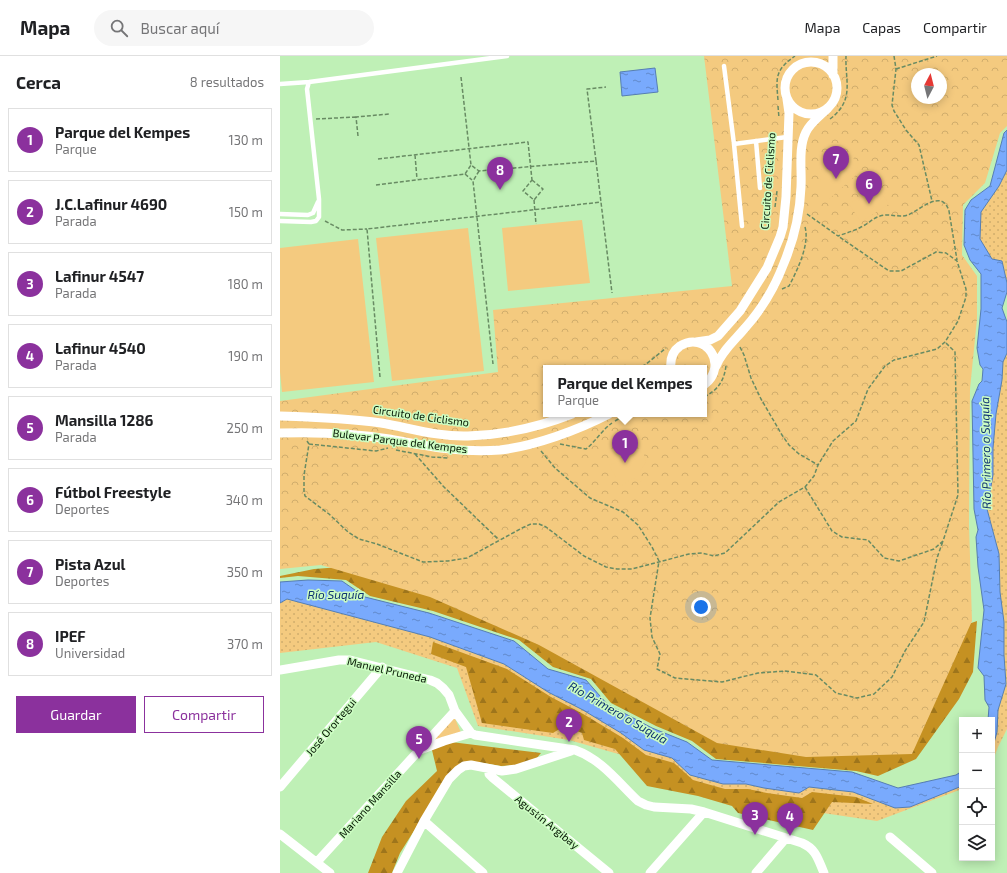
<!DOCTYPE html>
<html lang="es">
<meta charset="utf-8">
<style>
body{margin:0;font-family:"Exo 2",sans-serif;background:#f6f6f6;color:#202124}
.controls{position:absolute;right:12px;bottom:12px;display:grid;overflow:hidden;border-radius:0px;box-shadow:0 2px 10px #0003}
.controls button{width:36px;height:36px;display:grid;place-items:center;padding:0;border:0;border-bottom:1px solid #e0e0e0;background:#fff;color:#202124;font:20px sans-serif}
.compass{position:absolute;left:631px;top:12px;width:36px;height:36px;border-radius:50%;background:#fff;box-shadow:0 2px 10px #0003;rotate:7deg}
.you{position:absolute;left:421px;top:551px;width:14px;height:14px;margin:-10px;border:3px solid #fff;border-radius:50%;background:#1a73e8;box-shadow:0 0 0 6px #1a73e833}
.badge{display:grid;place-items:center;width:26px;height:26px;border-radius:50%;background:#8b319d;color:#fff;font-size:13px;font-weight:700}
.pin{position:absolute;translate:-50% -33px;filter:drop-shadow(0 1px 2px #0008)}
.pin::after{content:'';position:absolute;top:21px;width:14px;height:12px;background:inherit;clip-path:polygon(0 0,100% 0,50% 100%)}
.popup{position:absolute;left:263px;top:309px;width:164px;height:52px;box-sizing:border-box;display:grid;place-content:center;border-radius:0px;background:#fff;filter:drop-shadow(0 1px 3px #0005);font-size:13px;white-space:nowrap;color:#757577}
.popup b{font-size:15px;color:#202124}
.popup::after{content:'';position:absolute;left:50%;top:100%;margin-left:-8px;border:8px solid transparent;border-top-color:#fff}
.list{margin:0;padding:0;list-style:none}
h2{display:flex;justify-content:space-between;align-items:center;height:52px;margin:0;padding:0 16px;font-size:17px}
h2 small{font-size:13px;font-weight:400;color:#757577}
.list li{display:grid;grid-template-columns:26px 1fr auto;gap:12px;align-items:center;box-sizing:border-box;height:64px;margin:0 8px 8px;padding:0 8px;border:1px solid #e0e0e0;border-radius:0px}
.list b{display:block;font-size:15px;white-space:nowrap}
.list p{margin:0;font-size:13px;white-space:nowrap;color:#757577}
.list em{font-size:13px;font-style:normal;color:#757577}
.actions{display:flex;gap:8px;padding:12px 16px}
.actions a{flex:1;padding:9px 0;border:1px solid #8b319d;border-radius:0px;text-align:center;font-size:14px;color:#8b319d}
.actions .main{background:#8b319d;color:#fff}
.icon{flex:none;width:22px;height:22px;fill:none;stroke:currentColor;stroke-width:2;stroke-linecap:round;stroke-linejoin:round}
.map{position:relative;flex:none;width:727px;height:817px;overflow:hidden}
header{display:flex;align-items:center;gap:24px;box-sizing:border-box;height:56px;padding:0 20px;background:#fff;border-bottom:1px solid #e0e0e0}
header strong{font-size:19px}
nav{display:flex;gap:22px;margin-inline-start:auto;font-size:14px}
.search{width:280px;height:36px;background:#f6f6f6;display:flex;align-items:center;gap:10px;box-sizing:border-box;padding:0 14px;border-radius:22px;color:#757577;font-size:15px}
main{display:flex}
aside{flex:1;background:#fff}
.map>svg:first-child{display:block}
</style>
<header>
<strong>Mapa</strong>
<div class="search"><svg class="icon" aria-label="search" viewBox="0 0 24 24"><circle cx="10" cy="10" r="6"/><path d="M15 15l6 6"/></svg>Buscar aquí</div>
<nav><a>Mapa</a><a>Capas</a><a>Compartir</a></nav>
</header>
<main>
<aside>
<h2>Cerca<small>8 resultados</small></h2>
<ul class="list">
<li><span class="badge">1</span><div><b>Parque del Kempes</b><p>Parque</p></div><em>130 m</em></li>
<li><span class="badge">2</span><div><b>J.C.Lafinur 4690</b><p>Parada</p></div><em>150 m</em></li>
<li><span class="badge">3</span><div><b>Lafinur 4547</b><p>Parada</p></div><em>180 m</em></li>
<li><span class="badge">4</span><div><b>Lafinur 4540</b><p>Parada</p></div><em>190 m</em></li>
<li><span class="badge">5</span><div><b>Mansilla 1286</b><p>Parada</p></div><em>250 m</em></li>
<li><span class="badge">6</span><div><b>Fútbol Freestyle</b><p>Deportes</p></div><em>340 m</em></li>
<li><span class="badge">7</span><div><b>Pista Azul</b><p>Deportes</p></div><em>350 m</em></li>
<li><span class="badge">8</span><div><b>IPEF</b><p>Universidad</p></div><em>370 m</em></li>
</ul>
<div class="actions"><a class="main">Guardar</a><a>Compartir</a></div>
</aside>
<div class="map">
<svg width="727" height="817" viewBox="0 0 727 817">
<defs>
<pattern id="grass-dots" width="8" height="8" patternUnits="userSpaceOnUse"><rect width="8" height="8" fill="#f4ca7f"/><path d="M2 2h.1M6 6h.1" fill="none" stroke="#d0ad6c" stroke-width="1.8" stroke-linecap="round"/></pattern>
<pattern id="forest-firs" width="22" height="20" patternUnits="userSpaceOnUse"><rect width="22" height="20" fill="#c59122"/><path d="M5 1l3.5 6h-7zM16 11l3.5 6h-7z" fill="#9e751b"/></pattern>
<pattern id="park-crowns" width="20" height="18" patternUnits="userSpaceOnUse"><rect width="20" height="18" fill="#f4ca7f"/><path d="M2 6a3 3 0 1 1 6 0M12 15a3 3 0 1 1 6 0" fill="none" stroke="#d0ad6c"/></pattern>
<pattern id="water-ripples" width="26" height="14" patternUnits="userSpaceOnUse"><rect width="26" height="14" fill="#79aafd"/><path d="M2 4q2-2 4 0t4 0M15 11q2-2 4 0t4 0" fill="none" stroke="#6189cb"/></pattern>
</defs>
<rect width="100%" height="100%" fill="#bff0b6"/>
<path fill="url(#grass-dots)" d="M727,114V227L722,205L712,203L700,183L701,156L719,130Z
M727,297V673L718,691L712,707V694L717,676L718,654L726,628L724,599V566L720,536L719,498L707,453L713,419V392L716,358L722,324L723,306Z
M7,543L150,581L224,608L268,636L303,654L341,677L364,694L392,702L410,719L443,728H466L484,732L529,731L573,736L615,752L630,751L682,730V733L597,765L448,743L356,703L289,684L198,670L177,612L96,586L0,597V547Z"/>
<path fill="url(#forest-firs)" d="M115,507L645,583L697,565L693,616L679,643L636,703L598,720L576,715L436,703L412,685L376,670L331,647L311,623L273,611L239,584L153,555L90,540L66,524L18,520L0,522V520L34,513Z
M153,586L227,613L271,641L305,659L343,682L366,699L394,707L413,724L445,733H468L487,737L522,742L532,736L576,741L593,748L552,746L533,774L458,757L452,750L418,740L367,730L335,693L304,684L302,677L284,670L273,677L202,667L186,611L151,598Z
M171,686L261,697L256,703L237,709L221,710L197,706L168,721L120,797L112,817H88L102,781L126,745L157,715L151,690Z"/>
<path fill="url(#park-crowns)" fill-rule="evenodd" d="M424,0H727V70L720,77L705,127L683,149L682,199L697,220V263L690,333L689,469L692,565L632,698L526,701L437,687L259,589L150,541L41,509L0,513V345L218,316L213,254L452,230ZM637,18H661V42H637ZM266,312H424V358H266Z
M174,660L182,679L147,689Z"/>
<path fill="#f4ca7f" d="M554,98H567L579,106L575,120L548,144L540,140V126L542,109Z
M597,130L609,148L581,166L569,148Z
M302,164L310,227L228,235L222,172Z
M188,172L204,315L112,325L96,182Z
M78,183L94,326L2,336L0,316V192Z
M348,395L364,399L366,406L360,415L362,426L353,422L341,430L329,409L345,403Z"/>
<path fill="url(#water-ripples)" stroke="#567eb2" d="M375,12L378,36L342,40L340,16Z
M727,74V114L719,130L701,156L700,183L712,203L722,205L727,227V236L722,252L727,266V297L723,306L722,324L716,358L713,392V419L707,453L719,498L720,536L724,566V599L726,628L718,654L717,676L712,694V664H708L709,651L705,644L704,620L698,612L704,554L698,511L696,481L698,474L694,453L692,345L699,328L702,325L703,313L700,309L697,292L701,253V218L690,204L684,189L685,154L691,144L710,130L724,77Z
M28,524L62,525L85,541L149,557L234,585L268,613L306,624L327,648L372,672L407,686L432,704L572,716L618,732L676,719L682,715V730L630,751L615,752L573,736L529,731L519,737L484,732L466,728H443L410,719L392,702L364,694L341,677L303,654L268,636L224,608L150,581L7,543L0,547V526Z"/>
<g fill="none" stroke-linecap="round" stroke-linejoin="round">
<path stroke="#688b63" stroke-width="1.5" stroke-dasharray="4 2" stroke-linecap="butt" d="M614,0L616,13L612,49L614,55L626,74L639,89L652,145
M616,13L657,0
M181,21L191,109
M498,44C496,21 495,14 515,0
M498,50L499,62
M36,63L76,61
M550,63C575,44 565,26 566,0
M78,80L76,61L109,58
M135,99L137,123
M98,103L248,86L252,124
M316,105L307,33L326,31
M199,115L193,125L213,308
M185,118L192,124
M252,124L263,133L254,144L243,135Z
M96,129L185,118L191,109L199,115L316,105L332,237
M254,144L256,168
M495,151L497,135
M527,158L558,180C566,177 574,175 581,171C588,168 593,162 600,160C609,157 618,162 628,159C640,154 662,132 669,155L677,204
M45,165L62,174L87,173
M502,233L509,230C517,215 530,188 525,171
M460,291L464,299L471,322L481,343L502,379L509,389L519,398L538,409
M356,312L365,309L386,292
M100,321L87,173L321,146
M424,341C438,334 444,325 446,310
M335,365L347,358
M27,385L29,388L24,419V435L25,440L49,458L68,476L79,483L97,488L143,506L168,505L187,502L242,472L251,468H259L266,471L304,500L326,511L337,513H352L409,498L422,497L434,500L445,497L499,446L525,431L534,420L538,409L553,385L576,365L588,333L605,310L614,304L657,293L665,286L678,265L686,241V233L677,205L666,197L656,196L621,215H609L558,180
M29,388L96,395L108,392
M280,388L306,393C316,385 322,374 332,367
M116,394L152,401L169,402
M261,395L275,412L310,442L343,456L358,469L372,491L379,505L370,562L372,581L380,598L377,613L395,622L442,626L478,617L505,615L536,619L556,637L577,642L594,638L612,621L625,595L644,566L657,502L663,485
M135,398L163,430L219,484
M525,431L552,475L562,481L588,484L604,502L619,505L654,493L663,485L678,439L675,296L665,286"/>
<path stroke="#fff" stroke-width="4.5" d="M444,10L454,88L462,170
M0,28L29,26L227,0
M476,85L480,132
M454,88L507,81
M0,158L28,159L33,157L38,146
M0,165L31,166L36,165L39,161V143L27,33L29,26"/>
<path stroke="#fff" stroke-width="9" d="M553,0V19
M505 32a26 26 0 1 1 52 0a26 26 0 1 1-52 0Z
M416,286L430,284L438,280L460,255L487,212L500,181L503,171L506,141L509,57L507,43
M436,310C442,295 455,284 465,272C482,253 495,231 504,207C514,183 520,157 521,131C522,113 518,92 526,76C530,67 541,59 548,52
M391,312C390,303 393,295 400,290C425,274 450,309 424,329
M0,360C34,361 67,362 101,367C130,372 158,381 188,380C224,379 259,371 292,358
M0,377C37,376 72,377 109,383C146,390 181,397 220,394C255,390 298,374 329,358
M0,614L59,604H70L150,624L157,627L163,632L169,639L175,655L191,677
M191,677L195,679L295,694C321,703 338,726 358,745L366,749L374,751L411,753L424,756L522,787C536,793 538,803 544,817
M140,694L164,685L191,677
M209,713V718L213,722L329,817
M0,731L102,611
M144,765L203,817
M0,778L50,817
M610,781L652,817
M37,806L175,655
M117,817L144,765L169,723L178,714L184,710L191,709L222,715L236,713L291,695
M370,817L424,756
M476,817L506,782"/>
</g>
<g text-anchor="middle" stroke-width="3" stroke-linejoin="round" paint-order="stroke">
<g font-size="11" fill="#051603" stroke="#ccfdc2">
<text transform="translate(488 125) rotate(-86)" y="4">Circuito de Ciclismo</text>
<text transform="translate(141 360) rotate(8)" y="4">Circuito de Ciclismo</text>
<text transform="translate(120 385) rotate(7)" y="4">Bulevar Parque del Kempes</text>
<text transform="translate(107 614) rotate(13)" y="4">Manuel Pruneda</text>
<text transform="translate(51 671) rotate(-50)" y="4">José Orortegui</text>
<text transform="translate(90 748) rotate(-48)" y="4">Mariano Mansilla</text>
<text transform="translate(267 766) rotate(39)" y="4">Agustín Argibay</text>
</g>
<g font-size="12" font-style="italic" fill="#0f3373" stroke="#ccfdc2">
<text transform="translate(706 397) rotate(-91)" y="4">Río Primero o Suquía</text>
<text x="56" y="543">Río Suquía</text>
<text transform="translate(338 657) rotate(30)" y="4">Río Primero o Suquía</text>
</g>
</g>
</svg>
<div class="controls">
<button>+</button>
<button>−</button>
<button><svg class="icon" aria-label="locate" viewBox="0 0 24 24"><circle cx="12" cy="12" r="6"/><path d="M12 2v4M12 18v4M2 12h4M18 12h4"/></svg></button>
<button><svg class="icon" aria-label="layers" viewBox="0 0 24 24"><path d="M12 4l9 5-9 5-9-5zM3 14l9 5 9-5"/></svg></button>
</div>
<svg class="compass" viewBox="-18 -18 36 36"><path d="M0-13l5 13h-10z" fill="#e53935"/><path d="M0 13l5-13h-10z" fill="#757577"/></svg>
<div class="you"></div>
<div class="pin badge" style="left:345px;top:407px">1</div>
<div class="popup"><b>Parque del Kempes</b>Parque</div>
<div class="pin badge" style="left:289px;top:686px">2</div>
<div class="pin badge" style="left:475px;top:779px">3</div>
<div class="pin badge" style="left:510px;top:780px">4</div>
<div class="pin badge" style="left:139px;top:703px">5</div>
<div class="pin badge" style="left:589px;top:148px">6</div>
<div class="pin badge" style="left:556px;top:123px">7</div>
<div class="pin badge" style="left:220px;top:134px">8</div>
</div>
</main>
